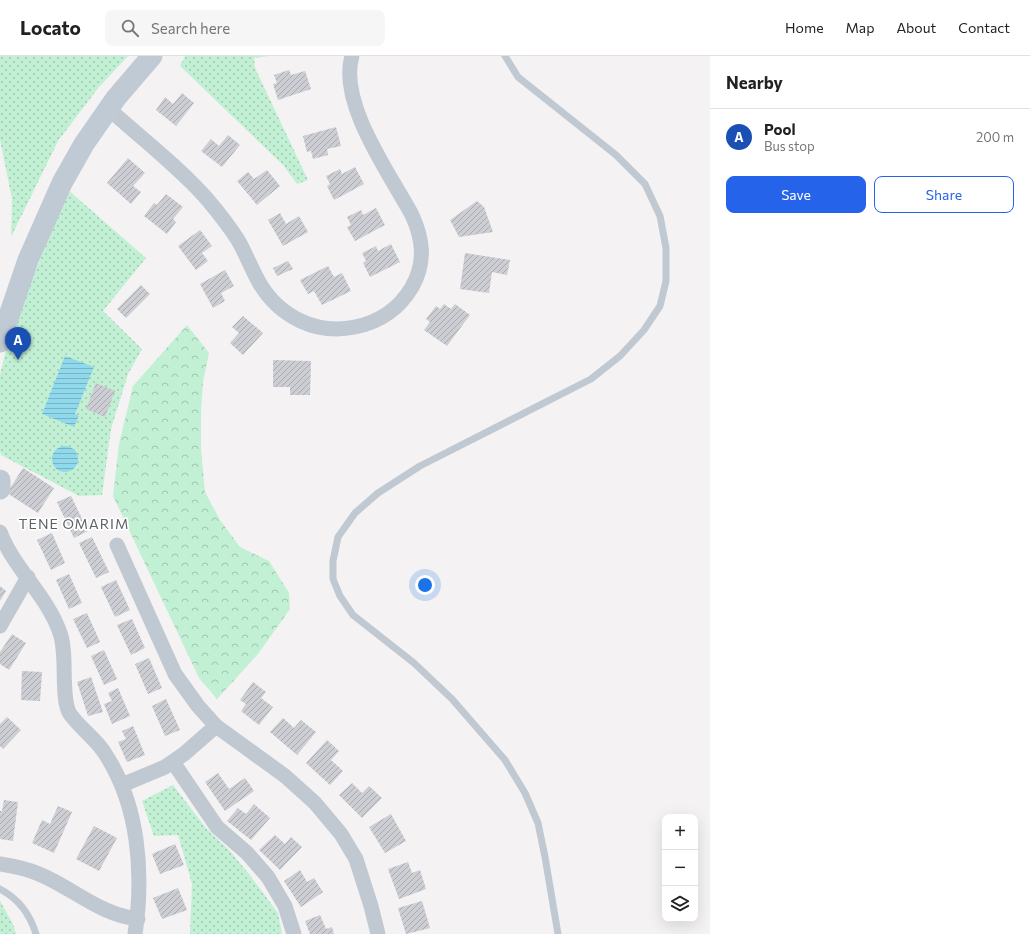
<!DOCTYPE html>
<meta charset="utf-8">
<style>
body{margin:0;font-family:Commissioner,sans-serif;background:#f6f6f6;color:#222}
.controls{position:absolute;right:12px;bottom:12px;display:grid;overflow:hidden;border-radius:8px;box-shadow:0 4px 16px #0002}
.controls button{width:36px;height:36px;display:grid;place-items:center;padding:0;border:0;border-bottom:1px solid #e0e0e0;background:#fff;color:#222;font:20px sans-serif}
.you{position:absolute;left:425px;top:529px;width:14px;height:14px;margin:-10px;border:3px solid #fff;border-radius:50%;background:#1a73e8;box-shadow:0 0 0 6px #1a73e833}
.badge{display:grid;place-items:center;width:26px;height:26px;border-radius:50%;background:#2563eb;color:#fff;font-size:13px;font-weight:700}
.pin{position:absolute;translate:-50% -33px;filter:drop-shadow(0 1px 2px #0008)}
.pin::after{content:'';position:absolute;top:21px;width:14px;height:12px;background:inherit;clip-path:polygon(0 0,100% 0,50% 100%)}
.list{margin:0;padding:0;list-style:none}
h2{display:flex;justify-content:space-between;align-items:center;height:52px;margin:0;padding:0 16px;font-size:17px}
h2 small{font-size:13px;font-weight:400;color:#767676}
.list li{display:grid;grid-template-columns:26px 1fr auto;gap:12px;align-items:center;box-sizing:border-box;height:56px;padding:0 16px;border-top:1px solid #e0e0e0}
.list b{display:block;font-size:15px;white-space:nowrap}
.list p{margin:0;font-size:13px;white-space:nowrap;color:#767676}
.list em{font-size:13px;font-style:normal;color:#767676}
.actions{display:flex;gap:8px;padding:12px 16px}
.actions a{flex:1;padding:9px 0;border:1px solid #2563eb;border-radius:8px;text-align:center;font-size:14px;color:#2563eb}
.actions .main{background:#2563eb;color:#fff}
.icon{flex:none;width:22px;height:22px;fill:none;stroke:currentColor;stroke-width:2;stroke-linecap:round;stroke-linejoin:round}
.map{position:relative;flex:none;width:710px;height:878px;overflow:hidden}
header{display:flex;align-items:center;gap:24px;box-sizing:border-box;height:56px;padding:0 20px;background:#fff;border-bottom:1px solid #e0e0e0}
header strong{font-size:19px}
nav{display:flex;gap:22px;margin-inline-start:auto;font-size:14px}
.search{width:280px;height:36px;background:#f6f6f6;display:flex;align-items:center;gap:10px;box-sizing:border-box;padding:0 14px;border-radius:8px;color:#767676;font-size:15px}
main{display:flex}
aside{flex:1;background:#fff}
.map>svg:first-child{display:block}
</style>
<header>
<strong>Locato</strong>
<div class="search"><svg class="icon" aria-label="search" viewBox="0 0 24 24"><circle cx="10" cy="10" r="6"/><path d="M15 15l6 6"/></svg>Search here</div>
<nav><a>Home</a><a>Map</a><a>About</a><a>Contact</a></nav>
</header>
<main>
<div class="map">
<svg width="710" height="878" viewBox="0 0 710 878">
<defs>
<pattern id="grass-dots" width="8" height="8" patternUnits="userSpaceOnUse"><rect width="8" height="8" fill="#c2f0d4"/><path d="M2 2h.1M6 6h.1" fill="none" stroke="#a0c5af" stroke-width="1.8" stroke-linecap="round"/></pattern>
<pattern id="forest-crowns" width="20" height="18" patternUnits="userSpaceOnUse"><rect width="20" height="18" fill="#c2f0d4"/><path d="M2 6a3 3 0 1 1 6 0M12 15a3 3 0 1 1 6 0" fill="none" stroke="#a0c5af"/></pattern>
<pattern id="water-rules" width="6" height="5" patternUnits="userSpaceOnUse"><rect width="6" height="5" fill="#90d9ed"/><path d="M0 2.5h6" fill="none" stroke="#78b3c3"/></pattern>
<pattern id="building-hatch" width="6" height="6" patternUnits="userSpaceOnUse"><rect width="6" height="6" fill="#ccced4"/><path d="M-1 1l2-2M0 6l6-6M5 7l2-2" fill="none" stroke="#a8aaaf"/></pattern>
</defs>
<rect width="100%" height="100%" fill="#f4f2f2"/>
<path fill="url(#grass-dots)" d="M0,0H128L99,31L58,85L11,181L12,143L0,84Z
M185,0H269L254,2L255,12L308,124L297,128L283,109L180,10Z
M68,134L146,202L103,255L142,293L128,318L111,373L102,439L79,440L1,399L0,395V319L9,281Z
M173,729L206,772L229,794L249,818L278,857L282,878H190L192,828L178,779L154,780L142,745Z
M0,845L13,868L16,878H0Z"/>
<path fill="url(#forest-crowns)" d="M187,269L209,297L203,326L201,355V392L205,436L220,464L240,491L269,505L289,537L290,553L258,598L217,643L199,622L113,440L119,388L133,330Z"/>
<path fill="url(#water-rules)" d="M65,300L94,311L75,358L79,360L74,371L42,358Z
M52 403a13 13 0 1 1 26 0a13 13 0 1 1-26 0Z"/>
<path fill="url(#building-hatch)" d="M289,14L291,19L305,15L311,33L278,44L273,28L277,27L274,19Z
M182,37L194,47L176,70L156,54L165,41L173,48Z
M336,71L341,90L327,93L328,99L313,103L311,95L307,96L303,80Z
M228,79L240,89L222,111L201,95L211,83L219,90Z
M128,102L145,117L133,130L141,136L131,148L107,127Z
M355,111L364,128L334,144L327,130L330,128L326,120L340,113L342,118Z
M267,114L280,130L257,149L237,125L248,116L254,123Z
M166,138L183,151L173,163L176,166L167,178L144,160L154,147L157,149Z
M477,145L484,151L493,176L459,181L450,164Z
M376,152L385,169L355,185L347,171L351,169L347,161L361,154L363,159Z
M280,157L286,168L299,160L308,176L283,190L268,164Z
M200,174L212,190L202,197L208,205L196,214L178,190Z
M391,188L400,206L370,221L363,207L366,205L362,197L376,190L378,195Z
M465,197L510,204L507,219L492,216L489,237L460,233Z
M288,205L293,213L277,220L273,212Z
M328,210L334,221L342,217L351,235L322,249L314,235L308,238L300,224Z
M225,214L234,230L221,237L225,245L213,252L200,228Z
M141,229L150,238L126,262L117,253Z
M444,248L451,253L455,248L470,259L447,290L424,274L430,266L426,263L436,250L440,253Z
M243,260L263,277L243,299L230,287L239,277L232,271Z
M273,304L311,305L310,339H290V331H273Z
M96,327L115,335L105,361L86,353Z
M23,412L54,432L38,457L7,437Z
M71,440L88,475L74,482L57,446Z
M52,477L65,507L51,514L37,484Z
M92,481L109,516L96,522L79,487Z
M69,518L82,547L69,553L56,524Z
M116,524L130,554L115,561L101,531Z
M0,530L6,535L0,545Z
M87,557L100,586L87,592L73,563Z
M132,563L145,592L131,599L117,569Z
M12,578L26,587L9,614L0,608V596Z
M104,594L117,623L104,629L91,600Z
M149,602L162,632L148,638L135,608Z
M22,615L42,616L40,645L21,644Z
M91,621L103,656L88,660L77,626Z
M253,626L266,636L261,642L273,651L259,669L241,655L246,648L240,644Z
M118,632L130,660L112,668L104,648L112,645L108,637Z
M166,643L180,674L165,680L152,650Z
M7,661L21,674L3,693L0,690V668Z
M283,662L294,672L301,664L316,676L297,699L270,676Z
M133,670L145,699L127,706L118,686L126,683L122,675Z
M327,684L339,695L331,704L343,715L330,729L306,707Z
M218,717L229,733L245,722L254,735L225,755L205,726Z
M352,727L362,737L369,730L382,742L362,762L339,739Z
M4,744L18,746L13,785L0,783V755H2Z
M254,748L270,762L251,784L227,765L238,752L246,758Z
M58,750L72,756L54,797L32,787L42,764L50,768Z
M391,758L406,785L385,797L369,771Z
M94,770L117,782L99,815L76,803Z
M275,779L285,788L291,781L302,791L280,814L259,794Z
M175,788L184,809L160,818L152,798Z
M408,806L412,817L420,814L426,833L399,843L388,813Z
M300,814L307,826L314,822L323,836L301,851L284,825Z
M178,832L187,854L162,863L153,842Z
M422,845L430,872L406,878L398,852Z
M320,859L326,873L332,871L334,878H310L305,865Z"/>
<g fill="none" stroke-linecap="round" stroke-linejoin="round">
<path stroke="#c0c9d1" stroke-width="7" d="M505,0L518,21L616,99L645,128L660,160L666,192V225L660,250L644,274L620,300L591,323L420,410L378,437L355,457L338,481L333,505V523L340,540L353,559L414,607L452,643L505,704L525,737L538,767L545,801L558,878
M0,833C19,843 30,858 36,878"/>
<path stroke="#c0c9d1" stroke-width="15" d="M109,53C141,82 179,111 207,143C218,156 229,170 238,184C246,198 252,214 260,228C280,261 316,279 355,271C380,266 399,253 412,231C426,206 423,183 412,159C390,118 338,47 352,0
M0,476C14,513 47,539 60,577C68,598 60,643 70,658C80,672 95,682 104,696C139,748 144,817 135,878
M117,489L175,618L198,650L216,670L285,720L315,747L341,778L356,803L371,850L378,878
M0,570L28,521
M173,706L217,771L247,797L268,821L285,850L294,878
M122,729L165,711L184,698L216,670
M0,808C13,810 27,813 39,818C73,832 100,859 138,863"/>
<path stroke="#c0cad5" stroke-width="21" d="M0,286L28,204L62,127L84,88L116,42L152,0
M0,424V433"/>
</g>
<g text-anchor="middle" stroke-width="3.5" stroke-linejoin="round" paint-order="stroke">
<g font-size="14" letter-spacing="1" fill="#5e6267" stroke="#fff">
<text x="74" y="473">TENE OMARIM</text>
</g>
</g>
</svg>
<div class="controls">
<button>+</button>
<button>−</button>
<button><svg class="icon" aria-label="layers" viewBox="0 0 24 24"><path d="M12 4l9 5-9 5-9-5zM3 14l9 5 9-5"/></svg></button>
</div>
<div class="you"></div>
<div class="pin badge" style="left:18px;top:304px;background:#1a4fb4">A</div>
</div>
<aside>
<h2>Nearby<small></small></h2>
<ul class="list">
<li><span class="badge" style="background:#1a4fb4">A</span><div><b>Pool</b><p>Bus stop</p></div><em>200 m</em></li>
</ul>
<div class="actions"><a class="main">Save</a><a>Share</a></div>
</aside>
</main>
